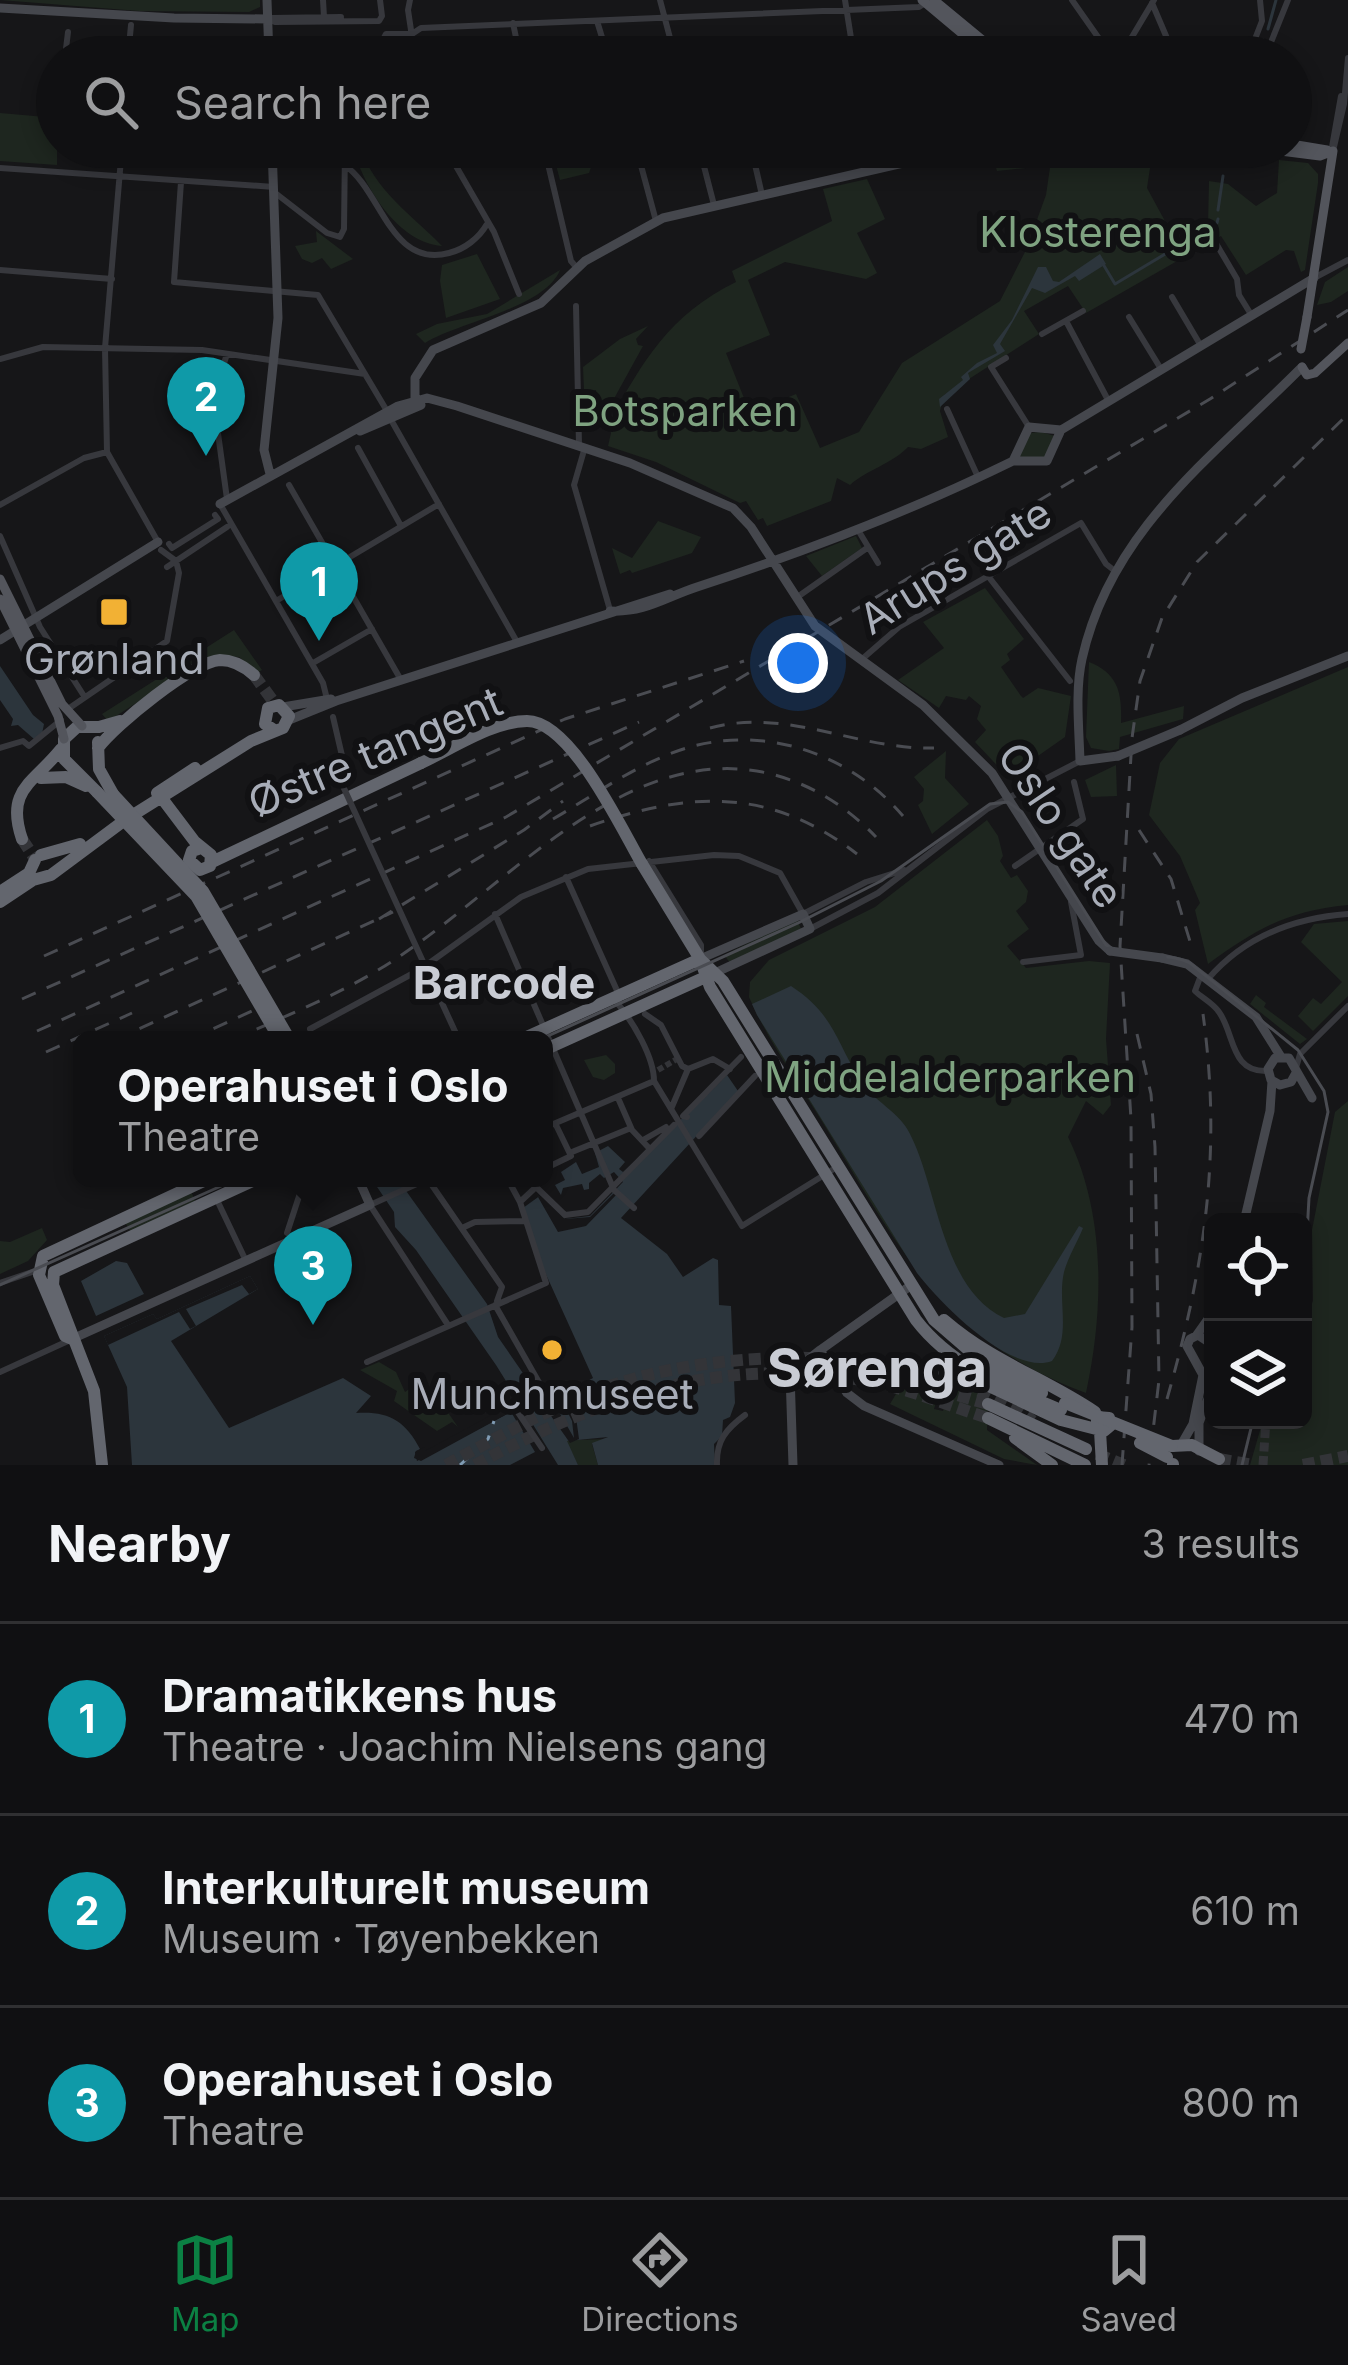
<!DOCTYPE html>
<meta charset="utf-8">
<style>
body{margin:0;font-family:Inter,sans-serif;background:#19191b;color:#f1f3f6}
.controls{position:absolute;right:36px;bottom:36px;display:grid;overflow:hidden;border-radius:18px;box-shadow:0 6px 18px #0003}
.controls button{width:108px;height:108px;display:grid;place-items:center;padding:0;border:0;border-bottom:3px solid #303032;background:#101012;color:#f1f3f6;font:60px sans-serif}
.you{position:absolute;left:798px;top:663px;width:42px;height:42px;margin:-30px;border:9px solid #fff;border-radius:50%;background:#1a73e8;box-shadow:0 0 0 18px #1a73e833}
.badge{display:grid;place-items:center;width:78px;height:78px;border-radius:50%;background:#0b8043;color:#fff;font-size:39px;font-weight:700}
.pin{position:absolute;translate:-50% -99px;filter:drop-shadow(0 3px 6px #0008)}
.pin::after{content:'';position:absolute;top:63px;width:42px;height:36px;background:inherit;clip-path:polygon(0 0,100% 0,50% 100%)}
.popup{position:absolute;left:73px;top:1031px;width:480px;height:156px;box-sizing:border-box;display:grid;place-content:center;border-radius:18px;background:#101012;filter:drop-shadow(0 3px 9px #0005);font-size:39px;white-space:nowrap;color:#9c9d9f}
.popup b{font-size:45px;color:#f1f3f6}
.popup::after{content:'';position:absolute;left:50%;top:100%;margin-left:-24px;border:24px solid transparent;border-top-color:#101012}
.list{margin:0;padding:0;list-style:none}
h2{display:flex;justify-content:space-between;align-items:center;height:156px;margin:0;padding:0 48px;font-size:51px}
h2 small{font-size:39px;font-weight:400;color:#9c9d9f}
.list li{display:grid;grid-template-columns:78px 1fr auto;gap:36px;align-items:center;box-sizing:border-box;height:192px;padding:0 48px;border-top:3px solid #303032}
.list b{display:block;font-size:45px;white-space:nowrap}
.list p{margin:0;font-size:39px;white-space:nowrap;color:#9c9d9f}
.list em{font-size:39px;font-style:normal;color:#9c9d9f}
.icon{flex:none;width:66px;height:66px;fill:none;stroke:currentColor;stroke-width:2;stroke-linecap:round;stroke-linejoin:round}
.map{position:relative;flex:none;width:1348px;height:1465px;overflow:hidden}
.search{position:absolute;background:#101012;box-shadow:0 6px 18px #0003;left:36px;right:36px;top:36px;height:132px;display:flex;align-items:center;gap:30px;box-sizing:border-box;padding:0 42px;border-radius:66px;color:#9c9d9f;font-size:45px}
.sheet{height:732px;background:#101012}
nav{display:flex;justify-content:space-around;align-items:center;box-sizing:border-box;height:168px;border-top:3px solid #303032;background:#101012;font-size:33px;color:#9c9d9f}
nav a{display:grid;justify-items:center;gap:6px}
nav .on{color:#0b8043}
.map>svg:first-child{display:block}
</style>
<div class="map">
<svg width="1348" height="1465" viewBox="0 0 1348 1465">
<rect width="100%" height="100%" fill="#161618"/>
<path fill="#1e261f" d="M0,0H260V7L249,12L139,11Z
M0,113L57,118V165L0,161Z
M353,147H360C375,191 411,214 442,246C399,243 363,187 353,147Z
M1027,147H1038L1045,166L997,171L993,156Z
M1053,147L1153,148L1147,188L1178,245L1208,226L1209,181L1228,184L1256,206L1277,193L1279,160L1308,163L1318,174V183L1305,270L1301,272L1294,251L1286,250L1246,275L1221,236L1086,313L1068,286L1024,311L1039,334L944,395L940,411L948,437L921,449L908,447C892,464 868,469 850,485L837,478L831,501L767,526L763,518L758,520L746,501L740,503L656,462L608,446L611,433L608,424C643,361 669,315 736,282L732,271L832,221L823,189L867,179L885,219L857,233L877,273L866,279L785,262L748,280L770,335L726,353L750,413L796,394L820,448L859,432L902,363L1000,301L1026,250L1046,195Z
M588,153L591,167L589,173L560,180L555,161Z
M316,231L353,259L331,269L322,258L312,263L302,259L295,246L317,242Z
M477,254L500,299L446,318L440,281L442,265Z
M1348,267V291L1331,302L1317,305L1325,282Z
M560,270C545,308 459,322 425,343L416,334L437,324L487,314Z
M648,326L636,339L638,345L643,346L605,415L598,410L596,390L591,391L592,407L585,413L583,367L620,339Z
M1041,432L1055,436L1046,458L1022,459L1019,456L1030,433Z
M658,521L701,537L692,553L632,573L630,570L620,574L612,548L632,558Z
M856,536L862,548L822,576L806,556Z
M985,588L1024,639L1007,654L1010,660L1001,667L1021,696L1023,698L1038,688L1071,696L1065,737L1008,777L975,742L986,730L977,719L981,706L969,696L966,700L946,696L939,708L898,680L944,648L923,622Z
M234,630L262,670L257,673L239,657L210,656L116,716L107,720L102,714Z
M1089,662C1119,674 1122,694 1121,723L1184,706L1183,719L1120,737L1119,749L1109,751L1091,748L1086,737Z
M1348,667V905C1287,911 1258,928 1208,964L1195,910L1200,903L1180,856L1149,815L1160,763L1179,739Z
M946,751L945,778L969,804L932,834L918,805L923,801L924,789L914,777Z
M1116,765L1117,796L1091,797L1085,780Z
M987,820L998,836L1003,856L1000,861L1011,878L1017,875L1028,891L1026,902L1016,911L1029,929L1007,946L1026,968L1089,961L1110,963L1106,1039L1111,1105L1103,1115L1086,1101L1068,1137C1106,1214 1104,1310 1086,1393C941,1339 899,1247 823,1123C798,1082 768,1041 749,997L750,982L769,960L875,907Z
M797,919L801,929L731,964L724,955Z
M1348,921V996L1313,1031L1298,1016L1313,998L1321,1004L1342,982L1301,942L1314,924Z
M1256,995L1266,1003L1264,1007L1307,1039L1300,1044L1250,1004Z
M606,1055L615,1064V1073L604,1080L593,1077L584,1060Z
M1348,1101V1465H1250L1263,1420H1303V1325L1313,1301L1312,1230L1335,1112Z
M191,1191L196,1203L131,1232L124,1221Z
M42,1228L47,1240L28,1261L0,1274V1241L10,1242Z
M917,1359L946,1369L934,1409L943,1411L948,1395L940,1393L949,1368L988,1395L987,1430L1037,1465L1004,1459L890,1404Z
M379,1362L396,1372L405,1392L424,1378L458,1427L452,1422L437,1431L394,1401L397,1391L360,1370Z
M563,1436L575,1440L609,1439L592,1444L598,1465H578Z"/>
<path fill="#2c353c" d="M1100,254L1106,264L1079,281L1075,276L1045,293L1032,288L1000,344L1005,351L968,373L970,379L940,407L939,399L963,380L961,377L977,363L997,353L993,345L1012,320L1038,267H1046L1053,281L1059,282Z
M0,666L33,715L44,724L42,734L34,739L18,725L11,726L13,719L0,700Z
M791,986C833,1013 836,1041 860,1080C873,1101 900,1112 910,1134C938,1188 941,1288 1004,1318L1025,1314L1079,1226L1083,1228C1077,1243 1069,1255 1064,1272C1057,1302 1072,1335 1052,1361C1011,1376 940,1303 917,1273L757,1015L752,1004Z
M727,1075L738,1091L621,1218L667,1254L683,1277L713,1258L718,1260L719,1305L731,1306L735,1403L730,1417L723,1420L722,1436L714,1444L715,1465H598L592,1443L608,1437L567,1441L578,1465H558L496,1365L416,1250L395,1227L394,1212L371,1178L399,1181L487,1304L498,1337L545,1405L578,1392L576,1387L593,1378L539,1259L523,1208L541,1195L565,1219L590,1216L623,1182L614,1172L604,1178L600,1174L589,1183V1189L584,1190L582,1184L563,1188L561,1195L555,1185L565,1180L561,1172L576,1162L582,1174L599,1167L595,1153L608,1146L625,1162L619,1169L623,1172C658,1139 694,1110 727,1075Z
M116,1261L127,1263L144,1294L96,1316L81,1281Z
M250,1276L258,1289L171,1341L229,1428L343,1378L371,1396L356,1413C388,1411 405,1420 420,1449L415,1452L417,1461L511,1412L535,1452L510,1465H132L127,1387L104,1336L153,1314L157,1319Z"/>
<path fill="#161618" d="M617,1190L619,1192L586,1226L558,1232L538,1197L541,1195L565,1219L590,1217Z
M250,1276L258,1289L249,1294L242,1285L186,1309L196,1326L190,1329L179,1312L108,1345L104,1336L153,1314L157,1319Z
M551,1398L574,1438L572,1421L561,1399L565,1398L576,1417L579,1439L570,1443L544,1406Z
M508,1406L511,1412L421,1461L414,1458L416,1451L425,1447V1451Z"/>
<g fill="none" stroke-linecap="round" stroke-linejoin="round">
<path stroke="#2c353c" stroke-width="3" d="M1268,29L1276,0
M1256,57L1263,40
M1218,210L1223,176
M1103,264L1115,284L1217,223L1218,219"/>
<path stroke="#7f9bb3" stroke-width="3" stroke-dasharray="15 12" stroke-linecap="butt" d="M460,1465L488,1439L494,1421"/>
<path stroke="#333438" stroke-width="6" stroke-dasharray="6 3" stroke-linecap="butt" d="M658,1070L677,1059"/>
<path stroke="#333438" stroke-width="9" stroke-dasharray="9 4.5" stroke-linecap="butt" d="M1263,1465L1266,1420"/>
<path stroke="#333438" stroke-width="12" stroke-dasharray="12 6" stroke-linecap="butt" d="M254,675L276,705
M22,839L35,859
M872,1370L988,1404
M1097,1454L1124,1465
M1219,1459L1253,1465
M446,1465C501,1436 554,1404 613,1385C734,1345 926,1343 1033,1421
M475,1465C604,1395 725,1354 873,1382C912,1390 950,1406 988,1418
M1303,1465L1348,1456"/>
<path stroke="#37383d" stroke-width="6" d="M323,0L324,17
M410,0L408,10L415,57
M660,0L675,57
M845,0L854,57
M1072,0L1112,57
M1152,3L1175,57
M271,18L341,17
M267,19L275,22L379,21L382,16L380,0
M597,21L608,57
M513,23L520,57
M65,57L68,32
M128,57L131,25
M374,57L386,34H412L421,28L919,7L930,0
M1120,57L1154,0
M1248,57L1262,21L1260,0
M1265,57L1288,0
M122,147L105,348L107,452L158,542
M445,147L494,232L519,294
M544,147L571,261L577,268
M636,147L656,221
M699,147L714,205
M751,147L762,195
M865,147L869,171
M1332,147L1341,96
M1333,151L1344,104L1348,58
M546,155L581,147
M344,165C381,188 390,269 449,253C465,249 479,238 487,224
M0,168L274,187
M181,182L174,282L318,295L387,411
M274,192L327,233L340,237L344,229L345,147
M1214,240L1237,279L1239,295L1252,316
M0,270L112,279
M1314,278L1348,260
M1172,297L1201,346
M576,306L579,445
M1129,317L1161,369
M1066,321L1108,400
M1042,334L1083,311
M1006,358L991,367L1029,427
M0,359L43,347L202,350L365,374
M947,409L978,477
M390,418L517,642
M585,447L574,485L610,610
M358,448L401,526
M289,485L401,680
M227,499L213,397L227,354
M220,504L323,683L327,699
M0,505L84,458L107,452
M858,530L878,563
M0,536L40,627L84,696
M169,544L172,548L218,519L215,515
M167,567L227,527
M988,576L1070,681
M796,598L867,548
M276,601L439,504
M861,660L899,627L1081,523L1106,564L1115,571
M313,663L372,629
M68,709L167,641L179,573L176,561L161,550
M333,717L343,760
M0,748L23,741L29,746L61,720
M649,861L701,945V956
M1015,866L1083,819L1074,782
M566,877L619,995L618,1004C633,1022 654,1057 654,1081L742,1226L837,1167
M495,914L614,1190L634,1208
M810,929L878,893L987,809L1080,761
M1023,962L1081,955L1071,902
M1201,975L1195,991C1202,998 1213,1003 1219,1012C1235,1034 1230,1073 1268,1071
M430,977L459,1040
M1208,979C1244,937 1294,918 1348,914
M645,1014L661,1025L682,1066L688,1069L713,1059L730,1069
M310,1029L421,969L521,897L588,869L714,855L739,856L780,873L803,914L866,882L904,870
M1296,1068L1300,1054L1348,1006
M618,1098L632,1130L649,1148
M671,1109L688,1069
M687,1117L683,1116L741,1057
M544,1128L654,1081
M699,1136L755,1076
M643,1140L666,1127
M572,1152L631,1128
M544,1169L571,1156L556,1125
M427,1178L502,1287L497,1301
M430,1178L370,1205L448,1325
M536,1187L565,1215L588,1212L674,1125
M217,1200L246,1261
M520,1202L536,1187L538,1178
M462,1228L475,1222L526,1221
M287,1233L305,1178
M0,1283L41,1269
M495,1305L549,1400
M367,1362L546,1283L520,1202L507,1178
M0,1372L68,1341
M513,1405L542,1448
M717,1465C716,1441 726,1429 745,1415"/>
<path stroke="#45474d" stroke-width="9" d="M267,0L269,57
M0,8L174,18L267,19
M415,406V378L433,350L541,303L585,261L663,218L973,147
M1061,430L1314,278
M360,431L421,405
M1013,461L1029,427L1061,430
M1013,461H1047L1061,430
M270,474L264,450L278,318L272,147
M220,504L398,406L427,398L457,406L630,463L733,508L751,527L815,626L923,705L992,773L1099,941L1110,951
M610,611C645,613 666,597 697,587C801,553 915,509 1013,461
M0,640L158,542
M283,707L331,699
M289,720L336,701L670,594
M1180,730L1242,698L1348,656
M1118,756L1080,761C1079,728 1075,690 1082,659C1111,529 1214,456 1302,367
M1162,958L1187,964L1256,1017L1281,1057
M700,959L803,914L810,929L717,972
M1296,1073L1291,1082L1280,1085L1271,1080L1268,1069L1275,1058H1289L1312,1098
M1244,1222L1270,1111L1272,1081
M1196,1336L1213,1312
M72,1339L370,1205L358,1178
M1213,1345L1198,1335L1190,1339L1187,1346L1203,1375L1213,1380
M820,1350L847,1393L864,1406L999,1465
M819,1351L910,1286
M1181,1445L1193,1424L1203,1375
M1199,1451V1423L1213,1385
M793,1465L790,1374L820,1350"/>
<path stroke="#53555c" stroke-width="9" d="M922,0L990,57
M934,0L1003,57
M1291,144L1327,150
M1205,147H1218
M1248,147L1320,156L1333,151
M1307,317L1333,151
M1302,367L1307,375L1315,373L1348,343"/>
<path stroke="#63666e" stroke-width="12" d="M98,742L99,769L113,794
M98,748C115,725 192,662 220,660C233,660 245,667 254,675
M41,778L66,777L86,786
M97,792L64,759V739L77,727H99L120,721
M157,793L195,768
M161,797L195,842L211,855L210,866L200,870L189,860L192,851L201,848
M22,839C5,789 34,783 61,749
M41,855L80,844
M212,862L421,763
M642,864L700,959L710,987L916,1320C953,1368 1007,1387 1061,1410
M0,892L29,873L35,860
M0,902L33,880L51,875L125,820L251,741L283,728L289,716L279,705L268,708L265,724L274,730
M700,959L723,981L934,1320L979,1359L1042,1393
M520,1040L700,959
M544,1050L710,975
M944,1320C994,1363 1043,1377 1095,1412
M72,1339L65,1336L39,1275L43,1256L210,1178
M974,1379L1061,1420L1104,1431L1110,1426L1109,1418L1097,1417V1429
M988,1404L1086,1449
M988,1418L1085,1465
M1100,1431L1102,1465
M1015,1438L1052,1465
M1172,1446L1192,1445L1219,1459
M102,1465L94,1391L53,1285L54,1272L259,1178
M1173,1465V1464"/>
<path stroke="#4a4c52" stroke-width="3" d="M539,1040L798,923L881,881L990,804L1008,802L1022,812L1106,945C1132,962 1163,950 1190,963L1298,1050L1324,1091L1328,1112L1309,1198L1303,1305
M0,1285L239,1178
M1242,1465L1253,1420"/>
<path stroke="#4a4c52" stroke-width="3" stroke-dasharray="15 12" stroke-linecap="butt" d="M710,728C788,707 856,750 934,748
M553,819C591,797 627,771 667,755C751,720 845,748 903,816
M590,826C690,791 770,787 857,854
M1139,830L1171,879L1192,948
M379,919L524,830L563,801
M44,956L565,719L744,661
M22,999L639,722
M37,1031L506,817L1210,399L1348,310
M1137,1034L1151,1094L1155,1147L1159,1380L1149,1465
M115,1040L393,912
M189,1040L254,1010
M232,1040C290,1014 351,990 403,954C510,882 628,742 767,773C810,783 846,806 876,837
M46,1052L132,1013
M1167,1399C1205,1265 1222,1153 1203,1014
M1122,1465L1132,1327L1131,1119L1120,946L1132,738L1140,681L1162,618L1197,562L1348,414"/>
<path stroke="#37383d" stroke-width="6" d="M342,784L430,977"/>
<path stroke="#45474d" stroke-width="9" d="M1118,756L1180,730
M1110,951L1162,958"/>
<path stroke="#53555c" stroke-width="9" d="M1301,349L1307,317
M0,579L62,704L82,726
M0,599L58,716L64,739"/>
<path stroke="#63666e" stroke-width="12" d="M421,763C452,749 493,721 527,721C571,721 621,828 642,864
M97,792L196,896L280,1040
M113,794L203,891L290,1040
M1065,1403L1172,1446
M1140,1443L1167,1457"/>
</g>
<g fill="#f2b134" stroke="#111113" stroke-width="4.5">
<rect x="99" y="597" width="30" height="30" rx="6"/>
<circle cx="552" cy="1350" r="12"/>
</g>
<g text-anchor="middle" stroke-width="12" stroke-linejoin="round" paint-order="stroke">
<g font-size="42" fill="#7fa381" stroke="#111113">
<text x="1098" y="247">Klosterenga</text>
<text x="685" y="426">Botsparken</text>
<text x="950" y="1092">Middelalderparken</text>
</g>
<g font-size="42" fill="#a8adb8" stroke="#111113">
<text transform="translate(955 566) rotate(-32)" y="15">Arups gate</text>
<text transform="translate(375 752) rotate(-23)" y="15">Østre tangent</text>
<text transform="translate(1061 825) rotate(56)" y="15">Oslo gate</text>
</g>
<g font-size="42" fill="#a8adb8" stroke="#111113">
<text x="114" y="674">Grønland</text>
<text x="552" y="1409">Munchmuseet</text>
</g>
<g font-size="45" font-weight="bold" fill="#c9ccd4" stroke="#111113">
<text x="504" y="999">Barcode</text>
</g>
<g font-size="54" font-weight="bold" fill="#c9ccd4" stroke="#111113">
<text x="877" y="1387">Sørenga</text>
</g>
</g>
</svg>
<div class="controls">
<button><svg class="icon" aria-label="locate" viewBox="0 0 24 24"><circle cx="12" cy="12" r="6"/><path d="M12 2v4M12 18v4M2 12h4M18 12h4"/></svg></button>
<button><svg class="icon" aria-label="layers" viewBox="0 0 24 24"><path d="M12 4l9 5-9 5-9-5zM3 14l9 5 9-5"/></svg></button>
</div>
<div class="you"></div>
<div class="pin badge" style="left:319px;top:641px;background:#0f9aa8">1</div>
<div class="pin badge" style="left:206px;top:456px;background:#0f9aa8">2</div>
<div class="pin badge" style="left:313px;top:1325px;background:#0f9aa8">3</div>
<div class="popup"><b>Operahuset i Oslo</b>Theatre</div>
<div class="search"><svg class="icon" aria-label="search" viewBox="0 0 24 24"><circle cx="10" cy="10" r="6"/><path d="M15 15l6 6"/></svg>Search here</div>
</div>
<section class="sheet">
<h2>Nearby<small>3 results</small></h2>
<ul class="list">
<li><span class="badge" style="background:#0f9aa8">1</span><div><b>Dramatikkens hus</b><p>Theatre · Joachim Nielsens gang</p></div><em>470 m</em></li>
<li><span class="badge" style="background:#0f9aa8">2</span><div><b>Interkulturelt museum</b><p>Museum · Tøyenbekken</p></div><em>610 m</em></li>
<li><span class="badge" style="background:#0f9aa8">3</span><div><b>Operahuset i Oslo</b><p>Theatre</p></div><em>800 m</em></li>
</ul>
</section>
<nav>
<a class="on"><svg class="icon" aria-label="map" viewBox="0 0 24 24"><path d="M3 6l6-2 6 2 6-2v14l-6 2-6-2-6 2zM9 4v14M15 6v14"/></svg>Map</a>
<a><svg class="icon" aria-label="directions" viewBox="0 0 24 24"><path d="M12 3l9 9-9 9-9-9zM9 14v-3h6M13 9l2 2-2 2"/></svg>Directions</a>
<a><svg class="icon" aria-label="saved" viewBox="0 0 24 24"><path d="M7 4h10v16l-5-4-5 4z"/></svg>Saved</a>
</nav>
